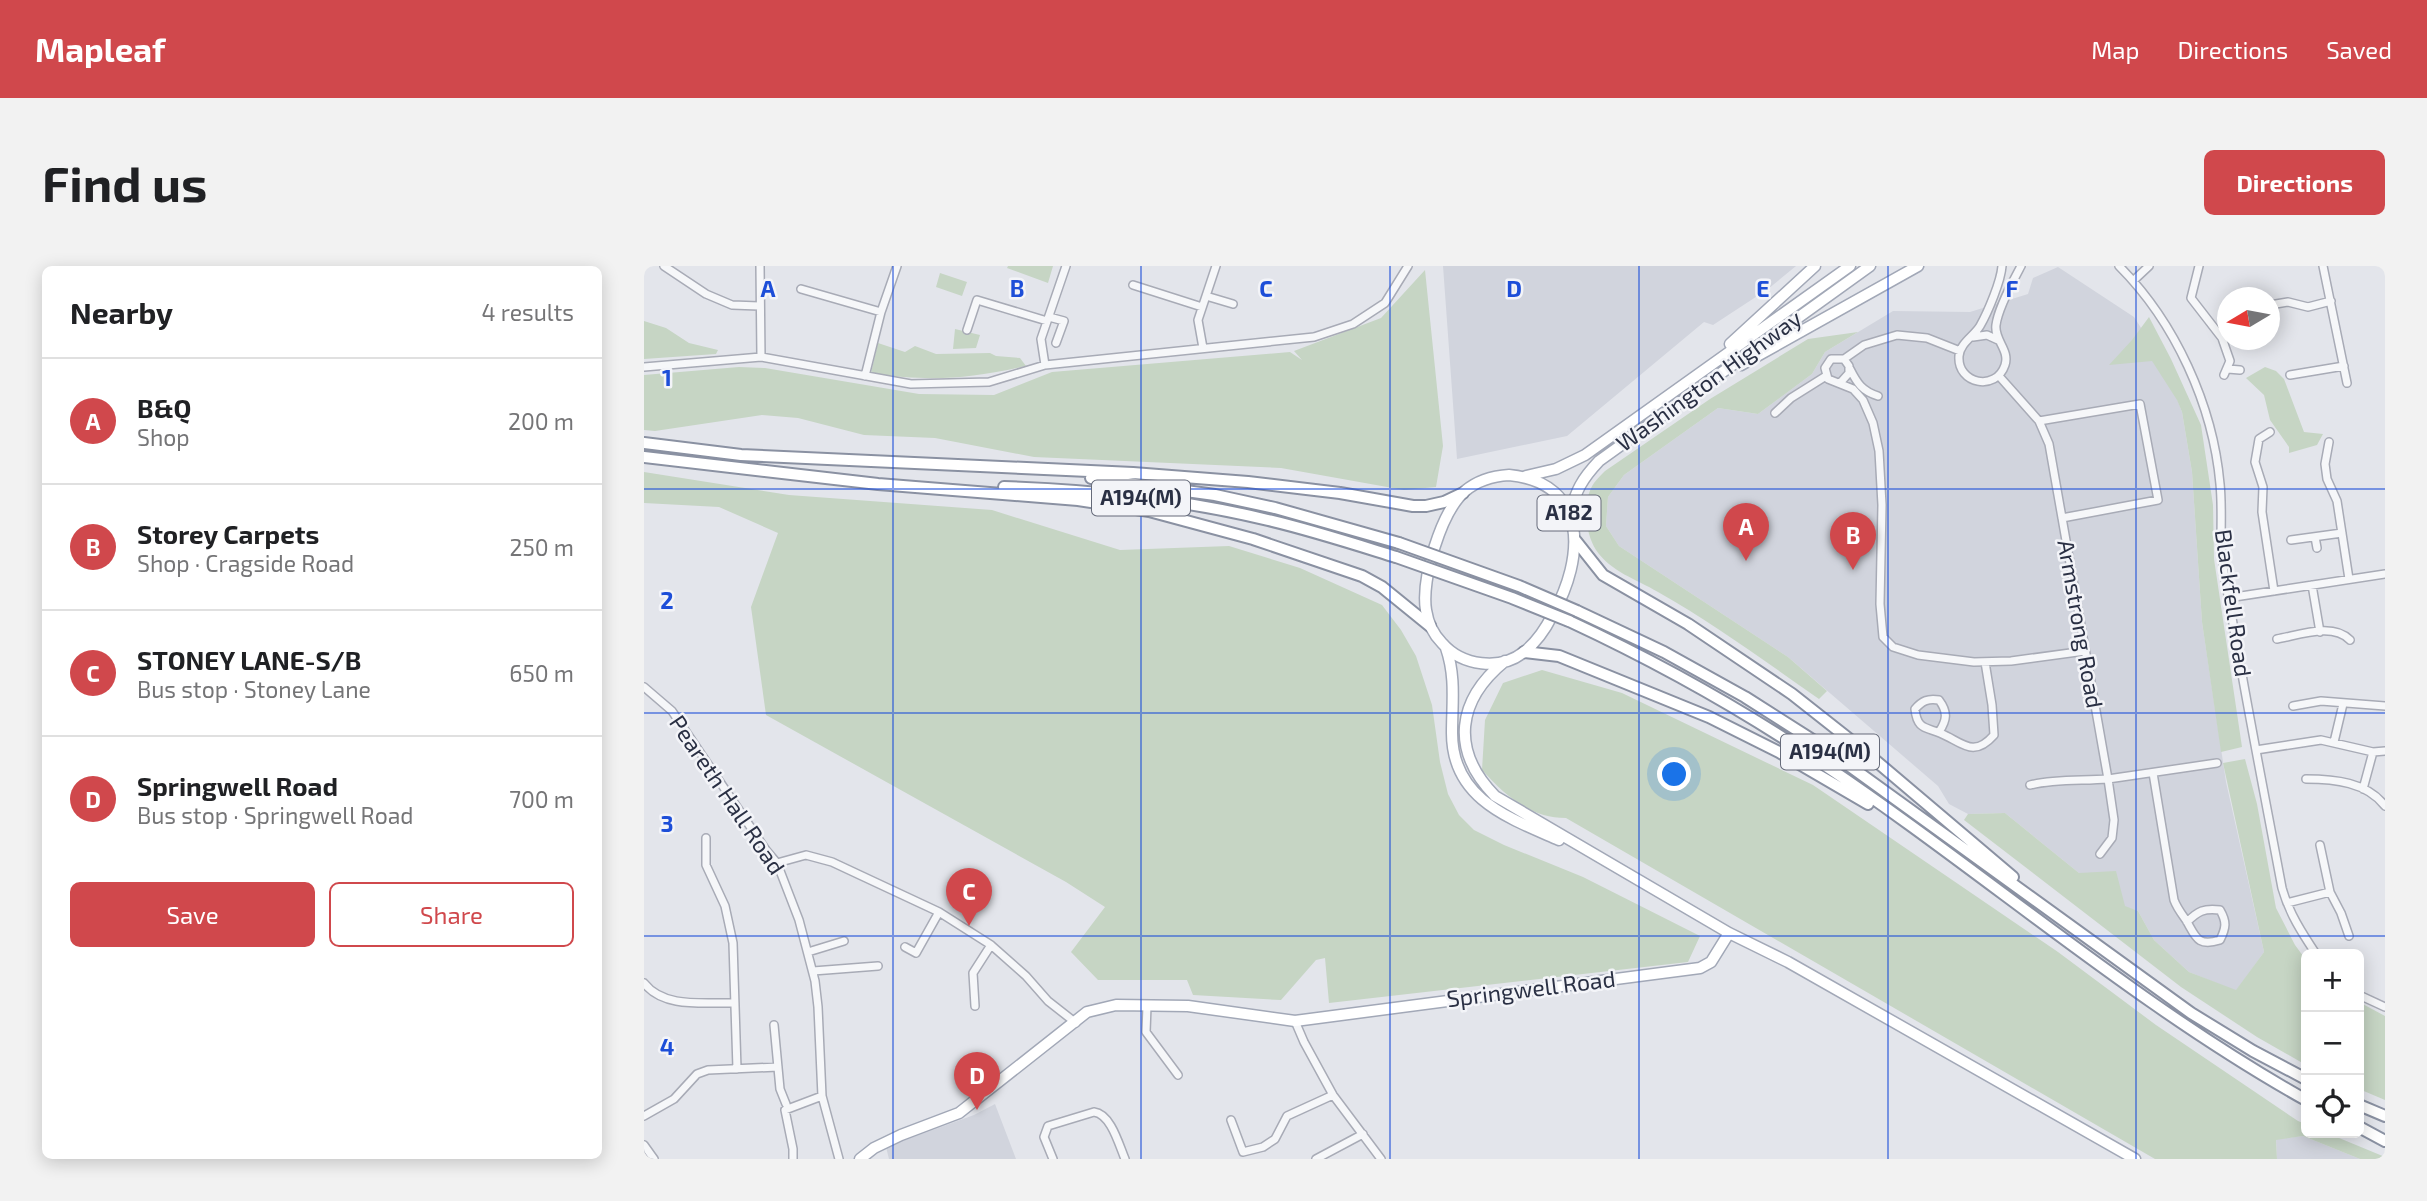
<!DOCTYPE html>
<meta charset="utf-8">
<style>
body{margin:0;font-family:"Exo 2",sans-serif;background:#f2f2f2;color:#202124}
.controls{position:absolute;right:21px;bottom:21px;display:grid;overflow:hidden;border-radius:10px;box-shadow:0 4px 18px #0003}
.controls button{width:63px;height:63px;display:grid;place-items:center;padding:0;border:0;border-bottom:2px solid #e0e0e0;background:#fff;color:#202124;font:35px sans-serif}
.compass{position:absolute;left:1573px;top:21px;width:63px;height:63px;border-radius:50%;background:#fff;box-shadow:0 4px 18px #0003;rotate:260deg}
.you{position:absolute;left:1031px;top:509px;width:24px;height:24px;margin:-18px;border:5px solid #fff;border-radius:50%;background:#1a73e8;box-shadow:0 0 0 10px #1a73e833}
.badge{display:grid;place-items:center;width:46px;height:46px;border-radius:50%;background:#d0484c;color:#fff;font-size:23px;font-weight:700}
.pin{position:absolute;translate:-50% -58px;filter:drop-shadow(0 2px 4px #0008)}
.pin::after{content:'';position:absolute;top:37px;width:24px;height:21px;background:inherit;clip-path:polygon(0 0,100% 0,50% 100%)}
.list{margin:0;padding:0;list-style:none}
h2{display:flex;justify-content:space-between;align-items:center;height:91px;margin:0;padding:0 28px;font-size:30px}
h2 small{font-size:23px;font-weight:400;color:#757577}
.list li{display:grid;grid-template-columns:46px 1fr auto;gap:21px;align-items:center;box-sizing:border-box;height:126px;padding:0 28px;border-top:2px solid #e0e0e0}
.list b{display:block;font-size:26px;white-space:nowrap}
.list p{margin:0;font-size:23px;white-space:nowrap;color:#757577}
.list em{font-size:23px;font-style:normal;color:#757577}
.actions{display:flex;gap:14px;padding:21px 28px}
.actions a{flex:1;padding:16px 0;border:2px solid #d0484c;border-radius:10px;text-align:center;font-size:24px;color:#d0484c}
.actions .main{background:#d0484c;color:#fff}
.icon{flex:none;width:38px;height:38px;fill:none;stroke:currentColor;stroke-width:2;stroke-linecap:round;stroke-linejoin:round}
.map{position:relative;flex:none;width:1741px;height:893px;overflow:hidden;border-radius:10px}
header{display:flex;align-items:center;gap:42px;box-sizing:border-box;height:98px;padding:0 35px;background:#d0484c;color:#fff}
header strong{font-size:33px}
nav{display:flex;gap:38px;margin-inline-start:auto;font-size:24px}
.intro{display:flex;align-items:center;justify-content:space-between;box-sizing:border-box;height:168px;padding:0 42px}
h1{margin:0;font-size:49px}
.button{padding:18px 32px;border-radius:10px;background:#d0484c;color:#fff;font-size:24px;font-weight:700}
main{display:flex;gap:42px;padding:0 42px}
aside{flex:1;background:#fff;border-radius:10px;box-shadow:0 4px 18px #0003}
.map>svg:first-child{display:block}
</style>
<header>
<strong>Mapleaf</strong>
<nav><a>Map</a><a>Directions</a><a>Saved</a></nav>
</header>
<div class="intro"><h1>Find us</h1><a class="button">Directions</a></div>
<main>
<aside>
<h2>Nearby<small>4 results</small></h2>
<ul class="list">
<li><span class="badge">A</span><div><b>B&amp;Q</b><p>Shop</p></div><em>200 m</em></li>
<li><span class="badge">B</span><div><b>Storey Carpets</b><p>Shop · Cragside Road</p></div><em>250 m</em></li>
<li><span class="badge">C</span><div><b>STONEY LANE-S/B</b><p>Bus stop · Stoney Lane</p></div><em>650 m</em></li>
<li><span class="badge">D</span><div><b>Springwell Road</b><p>Bus stop · Springwell Road</p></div><em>700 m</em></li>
</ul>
<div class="actions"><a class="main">Save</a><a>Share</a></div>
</aside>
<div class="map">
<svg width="1741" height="893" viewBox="0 0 1741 893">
<rect width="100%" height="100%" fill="#e3e5eb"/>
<path fill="#d1d4dd" d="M799,0H1152L1124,23L1069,59L1060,56L923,170L813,193Z
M1414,1L1490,51L1518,94L1538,146L1548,206L1558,356L1582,516L1620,686L1592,725L1545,706L1510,674L1494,645L1481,641L1435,607L1361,547L1324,548L1305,538L1294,520L1144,391L975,280L962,260L964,231L980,209L1074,142L1114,148L1168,108L1181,86L1249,45L1326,46L1384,28L1389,12Z
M351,838L372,893H245L242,881L330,849Z
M1659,870L1716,893H1633L1632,873Z"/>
<path fill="#c6d5c4" d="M364,0H409L404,17L363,2Z
M781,4L799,180L792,221L760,224L637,202L390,191L291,172L220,169L154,152L118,149L11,165L0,164V109L95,101L121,102L275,128L350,129L408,106L646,86L658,94L650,85L737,52Z
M296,7L323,16L318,30L292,21Z
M1505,51L1527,93L1557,159L1569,239L1570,293L1598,481L1577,486L1558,356L1548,206L1538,146L1533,134L1508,95L1465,99L1488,74Z
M0,55L22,62L45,77L74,84L72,88L0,93Z
M311,63L336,69L332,82L309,83Z
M1214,66L1181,86L1168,108L1114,148L1074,142L980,209L964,231L962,260L975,280L1144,391L1183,425L1175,433C1122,396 1069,357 1014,326C992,313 967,306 952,284C941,267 938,234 950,217C953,213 957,209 961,205L1066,133L1164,73Z
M234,77L261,86L271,80L292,88L346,87L352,90L376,92L382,100C323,113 286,116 227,107Z
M1621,101L1632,105L1640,113L1660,166L1679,168L1673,179L1645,187V181L1626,154L1620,129L1602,112Z
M0,206L145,229L348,244L476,284L585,280L656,302L738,339L757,364L772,390L788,439L796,496L804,528L815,549L830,564L860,579L939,611L1056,670L1044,696L685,737L681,692L672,694L637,734L549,729L543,714H454L427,686L461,641L422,616L122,449L107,341L134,267L75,241L0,237Z
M898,404L978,427L1169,519L1414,686L1512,759L1654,855L1662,858V867H1683L1741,891V893H1716L1659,870L1632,874L1633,893H1511L922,552C886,552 862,530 838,504L841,454L859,417Z
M1601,493L1613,538L1632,642L1651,679L1662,694V799L1613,771L1537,721L1320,554L1324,548L1361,547L1435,607L1472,605L1481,640L1494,645L1510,674L1545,706L1592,724L1620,686L1579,497Z
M1715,736L1741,750V834L1715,823Z"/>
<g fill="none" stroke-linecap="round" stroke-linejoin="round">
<g stroke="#a8abb6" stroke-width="10">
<path id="minor" d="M20,0L62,28L88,39L115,40
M116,0L117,91
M1358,0C1357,15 1344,46 1336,60C1330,70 1316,77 1315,90C1313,118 1352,126 1361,99C1366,84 1350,74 1352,59C1354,42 1369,15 1377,0
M1475,0C1531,56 1569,139 1576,218C1578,237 1577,257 1577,276C1578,295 1581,315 1585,334C1601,430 1620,526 1638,622C1645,647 1658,667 1672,688
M1555,0L1547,32L1578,72L1586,95L1580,109
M1679,0L1703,117
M1489,15L1505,0
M489,19L558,41
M157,23L237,46
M562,30L589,38
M1626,39L1644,36L1664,41L1687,35
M405,51L420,55L412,77
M323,64L333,34L403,55
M1329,71L1343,69L1354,74
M559,82L554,54L572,0
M1316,85L1283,72L1253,69L1220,79L1200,93H1187L1181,102L1184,113L1209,123L1219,134L1229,157L1235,185L1238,239L1236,338L1239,371L1249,381L1274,389L1330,396L1367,395L1441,385
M401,99L397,73L422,0
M0,101L117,91L267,118L345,116L401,99L670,71L709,58L741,37L764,0
M1206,103C1213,117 1218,125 1234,130
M1584,103L1596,104
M1646,109L1700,100
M221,110L237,46L253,0
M1355,110L1395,155L1405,178L1464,513L1573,497
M1196,117L1205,107V100L1200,93
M1131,147L1147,132L1182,110
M1395,155L1496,138L1514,234L1418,252
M1626,166L1615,173L1611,196L1619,221L1618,246L1630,325
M1685,176L1681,198L1683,213L1693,235L1705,313
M1671,271L1673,282
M1647,274L1698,267
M1668,319L1676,366
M1584,332L1741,308
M1633,373C1655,369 1689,356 1706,374
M0,421L28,445L122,584L133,597L155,654L171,715L174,741L178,830L195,893
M1649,440L1677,435L1741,440
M1295,466C1303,454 1304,446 1295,434C1284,432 1278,435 1271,443C1273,463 1281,461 1296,467C1318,476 1329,493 1350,469L1348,439L1341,396
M1690,476L1699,438
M1612,484L1677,474L1729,486L1741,485
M1509,507L1530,634C1533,642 1537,647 1542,654C1552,671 1553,681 1576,674C1582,662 1583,656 1576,644C1560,642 1554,645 1543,656
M1662,513C1690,513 1723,516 1741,540
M1386,519C1411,513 1437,515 1464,513L1470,554L1468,572L1456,588
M1719,523L1729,486
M62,572V599L81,640L89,677L93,803
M1676,579L1686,626L1697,647L1705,670
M133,597L162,589L188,596L295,646L347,679L382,710L404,735L432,757
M1643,637L1686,626
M261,681L272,687L295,646
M164,686L200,675
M169,705L234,700
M0,717C20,743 61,736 91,737
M1715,729L1741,741
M331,740L329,707L347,679
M503,740L502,766L534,809
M651,755L660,776L689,829L737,893
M130,759L136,823L142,838
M0,850L30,833L53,808L64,804L134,801
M587,854L599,886L619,881L631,873L643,850L689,829
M0,879L10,893
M149,893V883L141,844L178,830
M409,893L400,871L404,860L450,846C467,848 475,879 481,893
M672,893L719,868"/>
</g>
<g stroke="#a2a8b7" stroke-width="13">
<path id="major" d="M1086,78L1171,0
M1097,99L1274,0
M865,209C946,217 940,293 909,348C902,362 893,376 880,386C856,405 818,400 798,377C789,368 784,357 782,344C777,313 797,246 821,225C834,214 849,210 865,209Z
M882,210L912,203L941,189L1206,0
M926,248C932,224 938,213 955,195L1226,0
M802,382C812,411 808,437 808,467C808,533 865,552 915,574
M861,395C813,434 806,484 851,530L1085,667L1144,696L1491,893
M216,893L230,882L257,869L315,847L443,746L472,739L544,740L651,755L1056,702L1067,696L1085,667"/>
</g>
<g stroke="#8a91a2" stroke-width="14">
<path id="highway" d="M0,177L97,189L489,207L604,216L696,227L769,240H782L800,236L819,227
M0,191L234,218L434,234L505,245L609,273L718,310L738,321L786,360
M447,212L571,229L631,242L755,277
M360,221C448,224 538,233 624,254C667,264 710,278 752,291
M932,275L959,309L1044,358L1148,428L1219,484L1369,611
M933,345L1020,386L1101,431L1178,480L1547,747L1609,785L1662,813
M925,355C1011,395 1092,440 1170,492C1337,603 1487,736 1662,834
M880,386L915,390L1065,451L1135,486L1224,538
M1715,839L1741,850
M1715,861L1741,875"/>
</g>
<use href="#minor" stroke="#f6f7f9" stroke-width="7"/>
<use href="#major" stroke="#fff" stroke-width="10"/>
<use href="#highway" stroke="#fff" stroke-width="10"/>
<g stroke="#8a91a2" stroke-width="14" stroke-linecap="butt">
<path id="highway-bridge" d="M755,277L875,320L933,345
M752,291L868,332L925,355"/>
</g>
<use href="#highway-bridge" stroke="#fff" stroke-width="10"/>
</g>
<path fill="none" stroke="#1d4ed8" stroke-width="2" stroke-opacity="0.55" d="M249,0V893M497,0V893M746,0V893M995,0V893M1244,0V893M1492,0V893M0,223H1741M0,447H1741M0,670H1741"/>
<g text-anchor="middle" stroke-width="5" stroke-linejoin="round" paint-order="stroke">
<g fill="#f3f4f8" stroke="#666b7a" stroke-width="2">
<rect x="448" y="214.5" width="98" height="35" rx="5"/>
<rect x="893.5" y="229.5" width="63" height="35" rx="5"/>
<rect x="1137" y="468.5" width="98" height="35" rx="5"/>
</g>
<g font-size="21" font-weight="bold" fill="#2a3044">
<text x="497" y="239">A194(M)</text>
<text x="925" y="254">A182</text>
<text x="1186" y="493">A194(M)</text>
</g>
<g font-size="23" fill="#2a3044" stroke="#f3f4f8">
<text transform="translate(1065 115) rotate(-36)" y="8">Washington Highway</text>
<text transform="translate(1589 337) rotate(82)" y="8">Blackfell Road</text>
<text transform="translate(1436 358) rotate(80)" y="8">Armstrong Road</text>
<text transform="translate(83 529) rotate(56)" y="8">Peareth Hall Road</text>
<text transform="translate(887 723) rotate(-7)" y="8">Springwell Road</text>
</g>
</g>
<g font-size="23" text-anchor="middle" font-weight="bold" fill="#1d4ed8" stroke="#f3f4f8" stroke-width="5" stroke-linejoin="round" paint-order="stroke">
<text x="124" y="31">A</text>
<text x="373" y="31">B</text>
<text x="622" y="31">C</text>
<text x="870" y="31">D</text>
<text x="1119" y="31">E</text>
<text x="1368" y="31">F</text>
<text x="23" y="120">1</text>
<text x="23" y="343">2</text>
<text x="23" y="566">3</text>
<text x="23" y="789">4</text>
</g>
</svg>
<div class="controls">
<button>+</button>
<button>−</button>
<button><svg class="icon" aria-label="locate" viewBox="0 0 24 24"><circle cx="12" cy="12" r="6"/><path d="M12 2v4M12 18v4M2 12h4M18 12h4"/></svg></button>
</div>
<svg class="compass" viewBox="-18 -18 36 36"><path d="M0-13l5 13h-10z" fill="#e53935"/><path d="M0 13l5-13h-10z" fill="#757577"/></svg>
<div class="you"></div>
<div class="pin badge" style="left:1102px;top:295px">A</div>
<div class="pin badge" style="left:1209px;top:304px">B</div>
<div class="pin badge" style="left:325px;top:660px">C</div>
<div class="pin badge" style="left:333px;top:844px">D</div>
</div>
</main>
